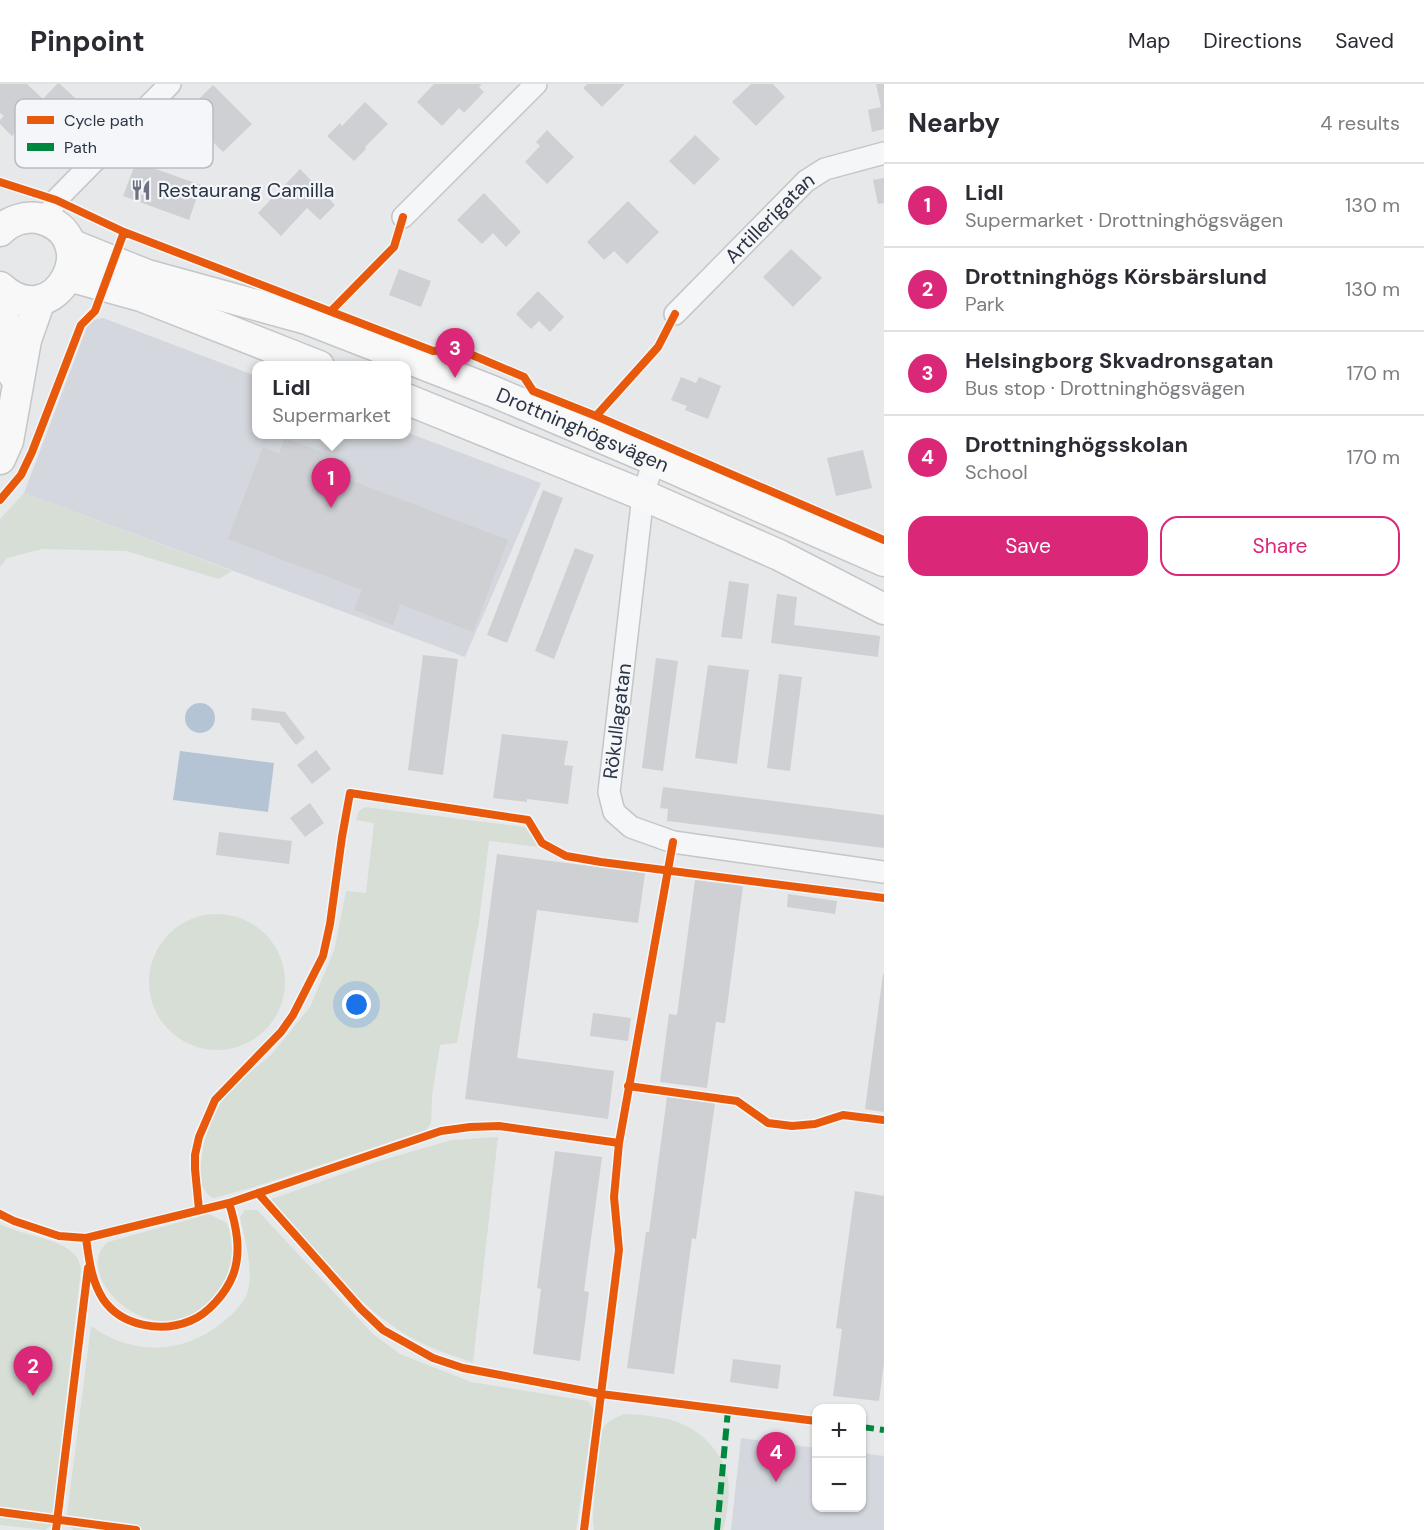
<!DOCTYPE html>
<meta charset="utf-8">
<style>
body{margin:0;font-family:"DM Sans",sans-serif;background:#f7f7f7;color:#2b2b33}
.controls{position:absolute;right:18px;bottom:18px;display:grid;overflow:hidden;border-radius:12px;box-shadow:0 2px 4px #0004}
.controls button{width:54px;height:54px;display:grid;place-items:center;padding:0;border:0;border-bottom:2px solid #e1e1e2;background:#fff;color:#2b2b33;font:30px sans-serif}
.you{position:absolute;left:357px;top:921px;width:21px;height:21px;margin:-15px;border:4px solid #fff;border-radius:50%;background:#1a73e8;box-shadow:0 0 0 9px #1a73e833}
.badge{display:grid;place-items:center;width:39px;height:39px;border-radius:50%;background:#db2777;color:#fff;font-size:20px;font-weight:700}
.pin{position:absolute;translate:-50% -50px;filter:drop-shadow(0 2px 3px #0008)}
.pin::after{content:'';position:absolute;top:32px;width:21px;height:18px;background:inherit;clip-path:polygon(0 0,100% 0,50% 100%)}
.popup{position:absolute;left:252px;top:277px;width:159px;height:78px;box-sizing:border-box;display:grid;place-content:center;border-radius:12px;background:#fff;filter:drop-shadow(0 2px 4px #0005);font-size:20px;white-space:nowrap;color:#7c7c81}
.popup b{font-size:22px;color:#2b2b33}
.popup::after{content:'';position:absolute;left:50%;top:100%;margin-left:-12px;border:12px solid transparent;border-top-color:#fff}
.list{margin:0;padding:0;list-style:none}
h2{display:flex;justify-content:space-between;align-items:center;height:78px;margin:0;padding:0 24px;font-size:26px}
h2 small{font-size:20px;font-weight:400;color:#7c7c81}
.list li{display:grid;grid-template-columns:39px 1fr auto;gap:18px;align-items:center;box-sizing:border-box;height:84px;padding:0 24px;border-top:2px solid #e1e1e2}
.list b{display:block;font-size:22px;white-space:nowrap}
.list p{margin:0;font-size:20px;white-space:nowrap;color:#7c7c81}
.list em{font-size:20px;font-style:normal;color:#7c7c81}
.actions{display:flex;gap:12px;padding:18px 24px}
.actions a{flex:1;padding:14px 0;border:2px solid #db2777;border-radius:18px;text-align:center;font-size:21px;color:#db2777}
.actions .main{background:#db2777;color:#fff}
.map{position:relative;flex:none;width:884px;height:1446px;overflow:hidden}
header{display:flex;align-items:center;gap:36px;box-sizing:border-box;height:84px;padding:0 30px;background:#fff;border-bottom:2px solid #e1e1e2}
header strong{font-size:28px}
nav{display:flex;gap:33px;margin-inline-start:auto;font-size:21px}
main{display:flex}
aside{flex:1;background:#fff}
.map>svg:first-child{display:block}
</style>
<header>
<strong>Pinpoint</strong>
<nav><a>Map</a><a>Directions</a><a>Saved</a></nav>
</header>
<main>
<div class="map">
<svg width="884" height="1446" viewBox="0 0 884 1446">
<rect width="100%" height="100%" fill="#e6e8ea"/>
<path fill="#d4d7dd" d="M103,234L256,292V350H406V348L541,399L465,573L24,409L87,243L93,236Z
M741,1354L816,1364V1424H862V1369L884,1372V1446H731Z"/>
<path fill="#d6ded6" d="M24,409L232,487L219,495L126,467L42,465L7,474L0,483V435Z
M365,723L525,743L540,763L489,757L479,837L457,959L440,961L432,1012L431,1039L426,1046L254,1103L214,1114L208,1111L202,1102L200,1086L204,1058L211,1036L219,1021L234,1002L271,971L310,923L334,867L346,807L366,809L374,739L356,736L359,727Z
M149 898a68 68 0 1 1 136 0a68 68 0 1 1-136 0Z
M498,1053L473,1279C452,1271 429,1264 410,1253C353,1220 313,1164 269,1116L379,1077L452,1056Z
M245,1126H257L373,1250L400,1270L471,1298L588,1317L594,1326L576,1446H73L66,1438L91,1242C133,1272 183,1271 223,1238C234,1229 247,1217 249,1202C252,1179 245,1155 240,1133Z
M209,1130L227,1139C235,1160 233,1181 223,1201C218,1209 212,1215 205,1221C151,1272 69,1190 108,1158Z
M0,1140C22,1152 59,1153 75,1171C78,1174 80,1180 81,1184L52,1441L45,1446L0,1441Z
M624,1330C641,1331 658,1332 674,1337C699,1344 724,1369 728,1395C730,1411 727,1431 723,1446H594L593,1438C594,1422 597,1352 604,1343C609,1336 617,1333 624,1330Z"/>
<path fill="#b4c4d5" d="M185 634a15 15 0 1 1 30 0a15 15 0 1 1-30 0Z
M180,667L274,679L268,728L173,716Z"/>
<path fill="#ced0d3" d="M0,0H27L43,15L57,0H60L88,26L72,43L47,20L20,48L18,46L12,52L0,40V36L4,32L0,29Z
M434,0H482L479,3L484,8L464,29L459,24L442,42L417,18Z
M587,0H625L602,23L583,4Z
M751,0H773L785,13L756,42L732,18Z
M876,0H884V45L872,48L868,26L881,23Z
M213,1L252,40L223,68L209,54L214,49L189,25Z
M365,18L388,40L365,63L366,65L354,77L327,52L340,39L342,42Z
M547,46L574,73L547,100L525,78L540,62L536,58Z
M695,51L720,75L694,101L669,77Z
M136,78L201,101L189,136L123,112Z
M300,85L335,121L320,136L307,124L281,152L258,129Z
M884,94V119L878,120L873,96Z
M484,109L521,148L506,163L493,149L482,160L457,136Z
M628,117L659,148L627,180L614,167L604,176L587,158Z
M791,165L822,194L793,223L763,193Z
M399,185L431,197L421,223L389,211Z
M538,207L564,233L550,248L539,237L531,245L516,230Z
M681,293L696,299L699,293L721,302L708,335L685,326L687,322L671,316Z
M285,354L348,378L342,393L508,456L473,548L400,520L393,541L354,526L362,506L228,455L263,363L279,370Z
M863,366L872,404L836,412L827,374Z
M543,406L563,414L507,559L487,551Z
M575,464L594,471L554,575L535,567Z
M729,497L749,500L742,555L721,553Z
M777,510L797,513L794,541L880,552L878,573L771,559Z
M423,571L458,575L443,691L408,686Z
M656,574L678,577L663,687L642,684Z
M708,581L749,586L737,680L695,674Z
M779,590L802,593L790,687L767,684Z
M252,624L285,628L305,654L296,661L279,639L251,636Z
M502,650L568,657L564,681L573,682L568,720L527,715V718L493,714Z
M316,666L331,685L312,700L297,681Z
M663,703L884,731V764L667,737L668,725L660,724Z
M310,719L324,739L305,753L290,734Z
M219,748L292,757L289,780L216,771Z
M497,770L645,789L638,839L537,826L517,974L614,987L608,1035L465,1015Z
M695,796L743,802L725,939L716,938L707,1004L660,998L669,930L677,931Z
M788,810L837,817L835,830L787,823Z
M883,890H884V1028L865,1025Z
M593,929L631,934L628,957L590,952Z
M667,1013L715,1019L696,1155L692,1154L674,1290L627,1284L646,1148H649Z
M555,1067L602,1073L584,1207L589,1208L580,1277L533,1270L541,1205L537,1204Z
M855,1107L884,1112V1278L879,1317L833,1312L842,1245L836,1244Z
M733,1275L781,1281L778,1305L730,1298Z"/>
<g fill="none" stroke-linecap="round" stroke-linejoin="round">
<g stroke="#c4c6c8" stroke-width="24">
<g id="street">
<path d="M403,133L536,0"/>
<path d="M47,137L56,116L170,0"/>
<path id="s1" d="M675,230L806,97L825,85L884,69"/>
<path d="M654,376L643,411L609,708L614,728L631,743L673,758L884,788"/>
</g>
</g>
<g stroke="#c4c6c8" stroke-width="33">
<g id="secondary">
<path d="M0,147C9,137 24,132 38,134C108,149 57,255 0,203"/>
<path id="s2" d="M70,160L147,191L307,235L492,307L654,376L884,477"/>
<path d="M69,192L141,212L319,282"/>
<path d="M0,204C2,233 9,261 13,290"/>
<path d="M406,315L643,411L779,471L884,525"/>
<path d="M0,375L8,357L26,256L40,216"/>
</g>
</g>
<use href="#street" stroke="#f5f6f7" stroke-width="21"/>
<use href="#secondary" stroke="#f8f8f8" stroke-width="30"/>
<path stroke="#00873e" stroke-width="6" stroke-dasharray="12 6" stroke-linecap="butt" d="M862,1343L884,1346
M717,1446L728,1326"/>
<g stroke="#f4f6f9" stroke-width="11">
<path id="cycleway" d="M0,98L56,116L124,148L433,267L458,265L524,293L533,307L596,332L884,456
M331,227L394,163L403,133
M596,332L658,263L675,230
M0,416L21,391L32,368L81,241L95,227L124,148
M628,1002L737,1017L768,1039L792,1042L815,1040L843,1031L884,1036
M258,1109L361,1225L383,1246L433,1274L463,1284L601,1310L816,1337
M199,1126L195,1085V1071L199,1053L215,1016L281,948L293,931L323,872L330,840L342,753L350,709L528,736L542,759L566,772L601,778L884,814
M0,1130L14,1137L59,1152L86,1154L229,1119L441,1047L470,1043L499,1042L619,1059
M86,1154C89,1175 91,1196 103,1215C121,1242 161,1249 190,1237C208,1230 226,1209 233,1191C242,1167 236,1141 229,1119
M0,1428L136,1446
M56,1446L88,1184
M584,1446L619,1166L614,1113L619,1059L673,758"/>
</g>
<use href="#cycleway" stroke="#e8590c" stroke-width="8"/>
</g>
<defs>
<g id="restaurant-bare" transform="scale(1.62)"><path d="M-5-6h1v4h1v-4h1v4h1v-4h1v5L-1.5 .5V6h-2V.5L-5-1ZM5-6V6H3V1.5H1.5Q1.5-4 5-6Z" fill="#6c737f" stroke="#f4f6f9" stroke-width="2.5" paint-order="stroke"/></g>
</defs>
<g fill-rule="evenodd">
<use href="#restaurant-bare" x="141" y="106"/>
</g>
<g text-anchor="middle" stroke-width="4.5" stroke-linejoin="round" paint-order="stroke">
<g font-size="20" fill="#2b3445" stroke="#f4f6f9" text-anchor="start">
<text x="158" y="113">Restaurang Camilla</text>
</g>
<g font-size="20" fill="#2b3445" stroke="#f4f6f9">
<text dy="7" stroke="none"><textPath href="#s1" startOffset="135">Artillerigatan</textPath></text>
<text dy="7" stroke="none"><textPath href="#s2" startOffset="546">Drottninghögsvägen</textPath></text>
<text transform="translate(617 637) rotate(-83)" y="7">Rökullagatan</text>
</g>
</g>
<rect x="15" y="15" width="198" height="69" rx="9" fill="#f4f6f9" stroke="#b8bcc3" stroke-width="1.5"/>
<rect x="27" y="32" width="27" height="8" fill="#e8590c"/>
<rect x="27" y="59" width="27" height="8" fill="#00873e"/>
<g font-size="16" fill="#2b3445">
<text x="64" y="42">Cycle path</text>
<text x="64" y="69">Path</text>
</g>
</svg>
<div class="controls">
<button>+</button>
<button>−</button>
</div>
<div class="you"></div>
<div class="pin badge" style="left:331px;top:424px">1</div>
<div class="popup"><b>Lidl</b>Supermarket</div>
<div class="pin badge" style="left:33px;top:1312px">2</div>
<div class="pin badge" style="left:455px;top:294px">3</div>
<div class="pin badge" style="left:776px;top:1398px">4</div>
</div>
<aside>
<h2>Nearby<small>4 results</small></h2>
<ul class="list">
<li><span class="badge">1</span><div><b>Lidl</b><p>Supermarket · Drottninghögsvägen</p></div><em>130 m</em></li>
<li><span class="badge">2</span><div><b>Drottninghögs Körsbärslund</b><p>Park</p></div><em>130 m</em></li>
<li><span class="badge">3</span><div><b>Helsingborg Skvadronsgatan</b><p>Bus stop · Drottninghögsvägen</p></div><em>170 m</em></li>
<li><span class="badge">4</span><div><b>Drottninghögsskolan</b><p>School</p></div><em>170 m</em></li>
</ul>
<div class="actions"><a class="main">Save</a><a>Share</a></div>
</aside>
</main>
